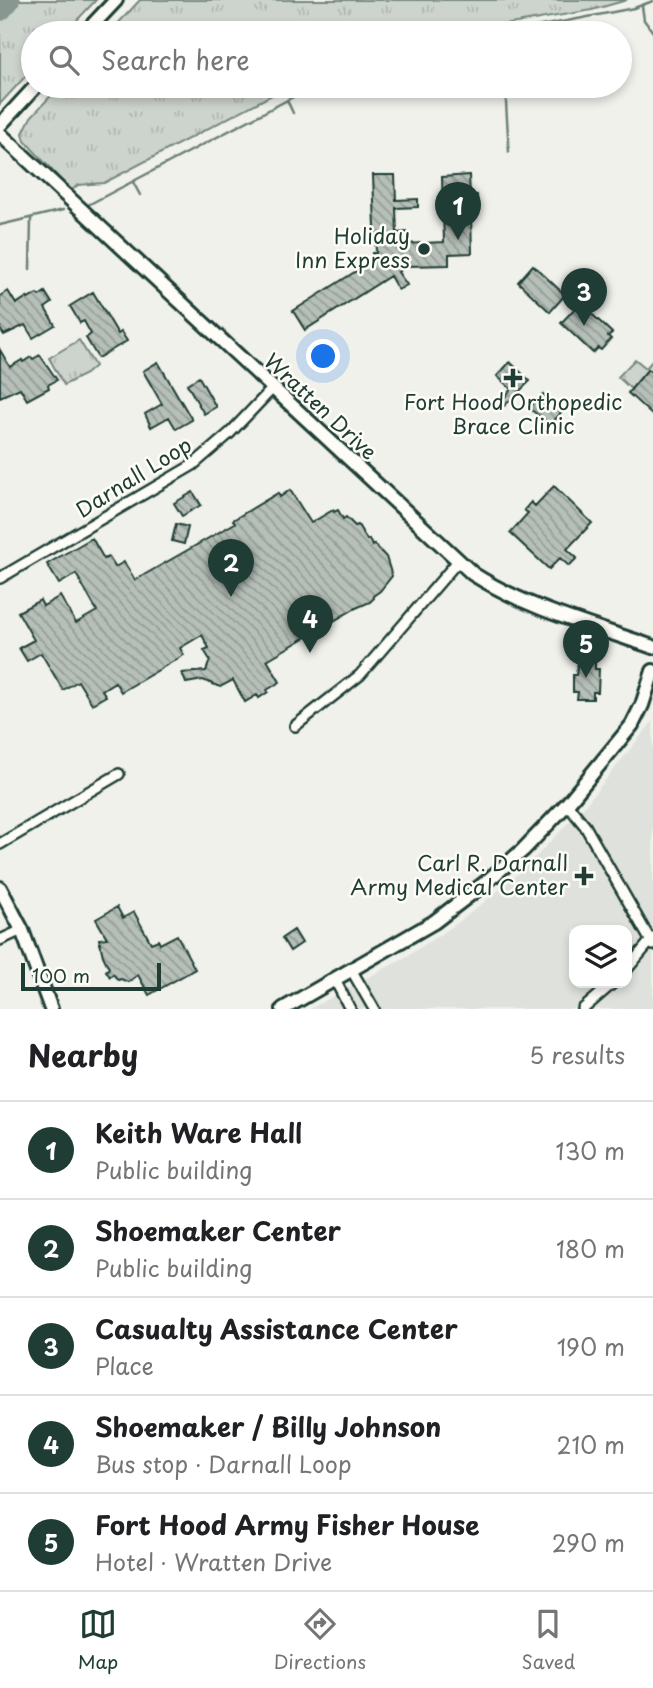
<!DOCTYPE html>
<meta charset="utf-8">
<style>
body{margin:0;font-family:"Playpen Sans",sans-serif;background:#f2f2f2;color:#202124}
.controls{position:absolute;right:21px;bottom:21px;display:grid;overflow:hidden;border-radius:14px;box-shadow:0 4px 10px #0003}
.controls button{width:63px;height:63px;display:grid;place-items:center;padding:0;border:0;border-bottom:2px solid #e0e0e0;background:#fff;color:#202124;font:35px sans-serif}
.scale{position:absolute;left:21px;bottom:18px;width:140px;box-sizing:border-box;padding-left:7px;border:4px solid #1f3d34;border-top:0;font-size:19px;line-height:24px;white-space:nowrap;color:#1f3d34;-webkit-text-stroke:5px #fdfcf7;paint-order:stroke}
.you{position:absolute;left:324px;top:357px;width:24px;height:24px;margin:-18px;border:5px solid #fff;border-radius:50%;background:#1a73e8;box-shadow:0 0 0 10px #1a73e833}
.badge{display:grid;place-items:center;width:46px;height:46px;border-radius:50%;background:#1f3d34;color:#fff;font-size:23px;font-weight:700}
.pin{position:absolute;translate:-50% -58px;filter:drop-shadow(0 2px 4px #0008)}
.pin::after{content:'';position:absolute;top:37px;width:24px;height:21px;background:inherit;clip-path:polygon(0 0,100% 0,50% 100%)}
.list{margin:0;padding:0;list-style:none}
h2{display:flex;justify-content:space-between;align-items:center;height:91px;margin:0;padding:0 28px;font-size:30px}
h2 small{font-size:23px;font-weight:400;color:#757577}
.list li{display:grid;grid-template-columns:46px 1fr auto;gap:21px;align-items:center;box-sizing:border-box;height:98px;padding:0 28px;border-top:2px solid #e0e0e0}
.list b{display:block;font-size:26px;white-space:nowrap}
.list p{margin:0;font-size:23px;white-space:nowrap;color:#757577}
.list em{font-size:23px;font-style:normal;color:#757577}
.icon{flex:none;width:38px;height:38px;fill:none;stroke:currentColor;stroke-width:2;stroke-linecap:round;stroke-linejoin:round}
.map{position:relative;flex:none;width:653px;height:1009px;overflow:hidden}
.search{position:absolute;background:#fff;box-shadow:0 4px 10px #0003;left:21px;right:21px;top:21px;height:77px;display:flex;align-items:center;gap:18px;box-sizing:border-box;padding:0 24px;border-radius:38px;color:#757577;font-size:26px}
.sheet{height:581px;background:#fff}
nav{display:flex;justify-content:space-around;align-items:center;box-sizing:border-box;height:98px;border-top:2px solid #e0e0e0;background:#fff;font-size:19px;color:#757577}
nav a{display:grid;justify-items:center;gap:4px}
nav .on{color:#1f3d34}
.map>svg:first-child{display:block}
</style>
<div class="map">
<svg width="653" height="1009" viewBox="0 0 653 1009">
<defs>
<pattern id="grass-tufts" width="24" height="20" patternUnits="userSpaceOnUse" patternTransform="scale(1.75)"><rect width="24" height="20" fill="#cdd3cd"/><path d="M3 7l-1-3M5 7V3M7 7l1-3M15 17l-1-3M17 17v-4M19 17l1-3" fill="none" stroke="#b0b6b1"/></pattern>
<pattern id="building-back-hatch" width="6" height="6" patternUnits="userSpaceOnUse" patternTransform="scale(1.75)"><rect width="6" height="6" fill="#b6bfb8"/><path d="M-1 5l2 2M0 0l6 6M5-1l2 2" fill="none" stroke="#939c96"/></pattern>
</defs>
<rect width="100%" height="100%" fill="#f0f1eb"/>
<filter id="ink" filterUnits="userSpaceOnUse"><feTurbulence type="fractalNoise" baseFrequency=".0143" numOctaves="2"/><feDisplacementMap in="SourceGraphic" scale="14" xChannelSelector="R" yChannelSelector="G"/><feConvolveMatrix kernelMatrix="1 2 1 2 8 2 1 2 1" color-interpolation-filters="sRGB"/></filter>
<g filter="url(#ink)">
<path fill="#dfe2dc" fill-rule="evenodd" d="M653,721V1009H310L404,958L459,922L499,890L531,862L586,804ZM574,930H627V983H574Z"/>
<path fill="url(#grass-tufts)" stroke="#768880" stroke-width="2" d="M0,0H96L65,33H33V68L0,104Z
M140,0H627L592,10L458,33H109Z
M60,86H289L104,183L78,185L71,191L25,141L23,133L31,117Z
M79,340L95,366L86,374L64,385L49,358Z
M635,359L646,368L653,360V374L647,370L631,389L618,377Z"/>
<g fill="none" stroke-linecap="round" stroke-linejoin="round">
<path stroke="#6c8077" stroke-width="2.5" d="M642,6L644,20L653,32
M505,33L634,8L653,1
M505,86L509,152
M287,100L293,113
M133,182L140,195
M88,205L314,86
M0,225L63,210
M30,269L31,218"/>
<path stroke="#889790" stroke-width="24" d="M0,9L8,0"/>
</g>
<path fill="url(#building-back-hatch)" stroke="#1f3d34" stroke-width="2" d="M373,175H395L396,200L418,199V207L396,208L397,233L406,232L409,236L404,244L444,242L442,177L469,175L470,195H477L478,214L471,215L472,253L449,254V265L407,266L398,272L407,285L398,290L390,276L305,330L293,311L372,261V253H376Z
M533,265L565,295L550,312L518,282Z
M8,291L16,304L27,297L28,299L37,294L39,296L45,292L52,303L45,308L55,325L33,338L25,325L4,335L0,329V296Z
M93,292L118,334L121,332L127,341L98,358L86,338L91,334L84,321L80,323L70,306Z
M580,303L612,333L608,336L611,339L601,350L598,348L593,353L561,323Z
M0,350L10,367L22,360L23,362L31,357L33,359L40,355L57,380L48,385L49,388L27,400L20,388L0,397Z
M158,362L192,420L176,429L169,417L151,427L145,414L162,404L143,371Z
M510,362L530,381L504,406L501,402L511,389L497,376Z
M648,369L653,374V416L628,393Z
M199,377L216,407L204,414L187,384Z
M543,394L562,412L550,425L529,408Z
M554,486L592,523L567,549L577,558L569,566L560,558L549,569L510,533L528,513L524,510L531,502L535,506Z
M290,490L311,523L333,510L334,512L338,510L343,519L346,517L355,526L358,525L367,540L369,539L372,546L374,544L386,557L392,576L380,591L373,596L374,598L370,602L356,608L267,660L280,682L267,690L268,692L259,698L257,695L245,702L233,680L220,687L203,680L186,683L182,673L206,671L210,660L204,650L209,648L202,635L180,648L184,655L121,692L115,682L102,690L106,696L92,704L78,681L63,690L41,653L27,661L19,648L34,640L18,612L40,600L43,606L60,596L76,623L97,611L76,574L59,584L47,564L92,538L104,559L109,557L115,567L124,562L135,580L235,523L233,520L278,493L280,497Z
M193,492L201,505L182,516L174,503Z
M176,524L188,527L184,544L172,541Z
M578,662H595V669H599L598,692H593V699H577L578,692H573V675H576Z
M117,907L123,918L134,912L151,943L158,940L160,944L177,935L195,969L149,995L138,975L128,982L121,979L118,980L113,974L110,977L106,971L109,968L103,956L99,939L107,938L96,919Z
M294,930L302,943L290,951L282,938Z"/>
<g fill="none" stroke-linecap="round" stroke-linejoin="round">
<g stroke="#1f3d34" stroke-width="14">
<path id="street" d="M0,578L193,465L230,433L272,389
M295,726L360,675L458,561
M567,804L585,826L653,945
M0,844L119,774
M0,940L22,930
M627,969L653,938
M352,971L374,1009
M335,980L350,1009
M583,1009L613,983"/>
</g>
<g stroke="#1f3d34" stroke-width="18">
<path id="secondary" d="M85,33L116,0
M0,125L36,86
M0,134L473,574C530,610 591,625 653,647
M0,888L22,930L51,1009
M283,1009L434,922L485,883L523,850L567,804L632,725L642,705L653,671"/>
</g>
<use href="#street" stroke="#fdfcf7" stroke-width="9"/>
<use href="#secondary" stroke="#fdfcf7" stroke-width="12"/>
</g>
</g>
<g fill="#1f3d34" stroke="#fdfcf7" stroke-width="2.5">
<circle cx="424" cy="249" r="7"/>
<path d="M509.5 367.5h7v7h7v7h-7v7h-7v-7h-7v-7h7z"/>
<path d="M580.5 865.5h7v7h7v7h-7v7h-7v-7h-7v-7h7z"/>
</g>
<g text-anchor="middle" stroke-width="5" stroke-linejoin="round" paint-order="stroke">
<g font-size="21" fill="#1f3d34" stroke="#fdfcf7" text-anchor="end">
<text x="410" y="244">Holiday<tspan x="410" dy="24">Inn Express</tspan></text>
<text x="513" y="410" text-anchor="middle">Fort Hood Orthopedic<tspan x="513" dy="24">Brace Clinic</tspan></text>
<text x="568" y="871">Carl R. Darnall<tspan x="568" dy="24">Army Medical Center</tspan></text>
</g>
<g font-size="21" fill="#1f3d34" stroke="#fdfcf7">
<text transform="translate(320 407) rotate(43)" y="7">Wratten Drive</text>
<text transform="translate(134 478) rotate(-32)" y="7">Darnall Loop</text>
</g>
</g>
</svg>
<div class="controls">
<button><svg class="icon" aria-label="layers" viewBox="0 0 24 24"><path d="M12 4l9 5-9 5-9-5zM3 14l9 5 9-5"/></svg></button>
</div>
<div class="scale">100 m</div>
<div class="you"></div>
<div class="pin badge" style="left:458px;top:240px">1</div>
<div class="pin badge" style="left:231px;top:597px">2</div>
<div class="pin badge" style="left:584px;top:326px">3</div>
<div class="pin badge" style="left:310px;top:653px">4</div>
<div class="pin badge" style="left:586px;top:678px">5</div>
<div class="search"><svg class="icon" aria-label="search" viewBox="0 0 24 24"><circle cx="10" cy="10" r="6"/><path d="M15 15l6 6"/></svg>Search here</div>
</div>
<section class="sheet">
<h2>Nearby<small>5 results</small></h2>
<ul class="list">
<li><span class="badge">1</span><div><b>Keith Ware Hall</b><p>Public building</p></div><em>130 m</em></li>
<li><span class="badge">2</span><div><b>Shoemaker Center</b><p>Public building</p></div><em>180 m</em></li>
<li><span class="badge">3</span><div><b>Casualty Assistance Center</b><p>Place</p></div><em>190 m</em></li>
<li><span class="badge">4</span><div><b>Shoemaker / Billy Johnson</b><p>Bus stop · Darnall Loop</p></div><em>210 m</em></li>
<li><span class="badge">5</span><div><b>Fort Hood Army Fisher House</b><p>Hotel · Wratten Drive</p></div><em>290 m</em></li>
</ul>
</section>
<nav>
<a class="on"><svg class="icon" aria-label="map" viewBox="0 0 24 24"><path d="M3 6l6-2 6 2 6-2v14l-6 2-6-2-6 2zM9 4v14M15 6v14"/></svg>Map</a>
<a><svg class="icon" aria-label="directions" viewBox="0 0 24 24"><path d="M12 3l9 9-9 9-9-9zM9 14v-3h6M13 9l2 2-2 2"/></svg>Directions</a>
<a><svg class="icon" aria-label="saved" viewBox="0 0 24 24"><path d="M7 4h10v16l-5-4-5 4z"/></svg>Saved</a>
</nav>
